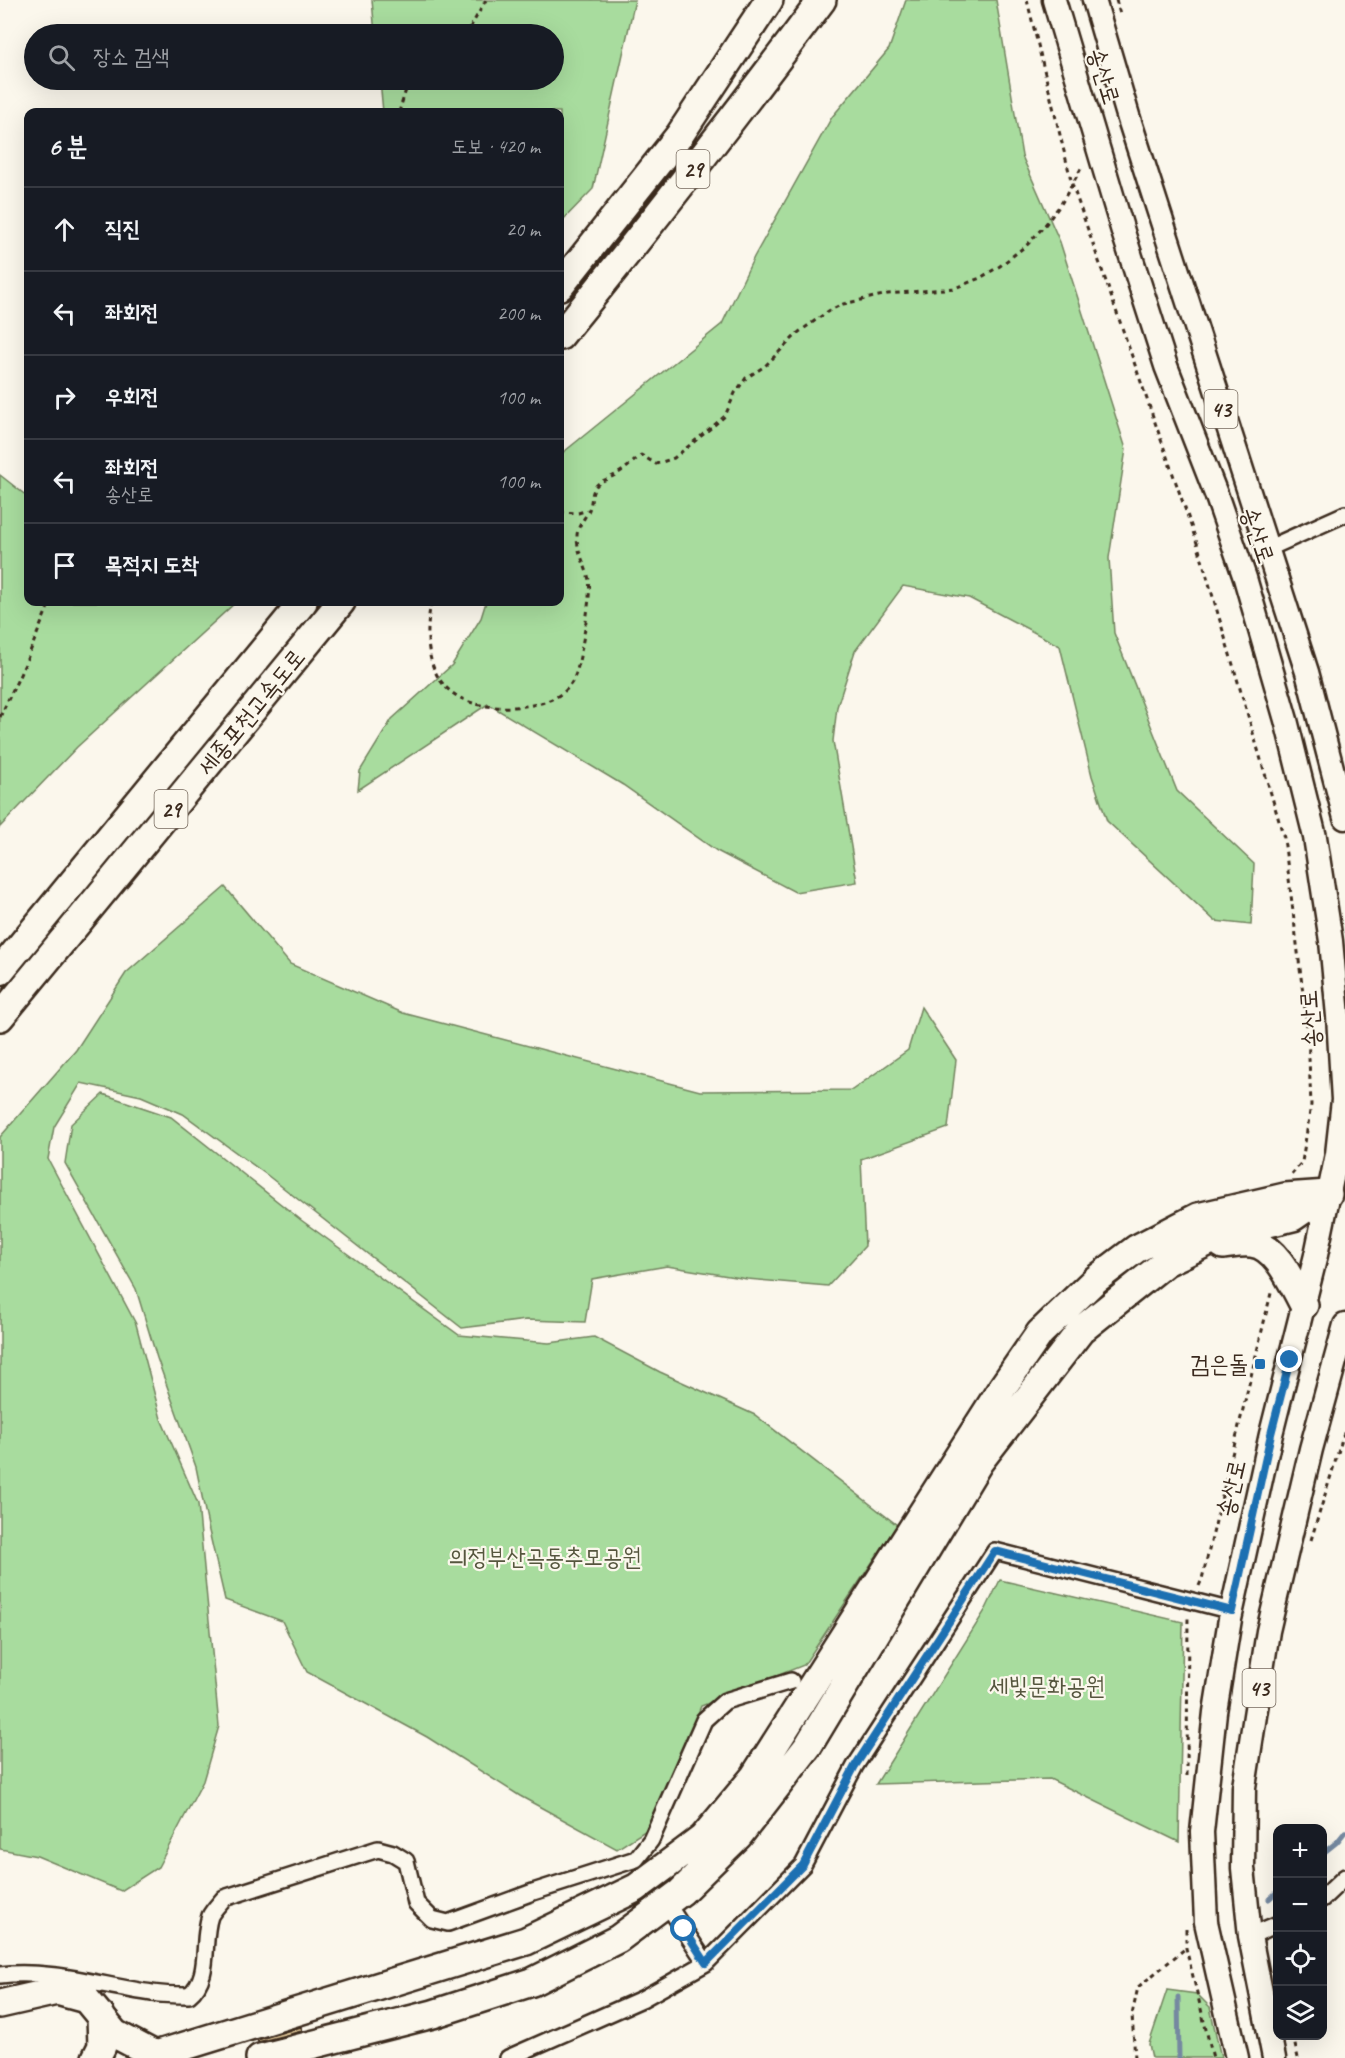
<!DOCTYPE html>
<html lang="ko">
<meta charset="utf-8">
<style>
body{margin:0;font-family:Caveat,"Poor Story",sans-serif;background:#20242c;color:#f1f3f6}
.controls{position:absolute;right:18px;bottom:18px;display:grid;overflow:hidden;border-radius:12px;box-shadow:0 6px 24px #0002}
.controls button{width:54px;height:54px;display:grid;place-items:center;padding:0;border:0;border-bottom:2px solid #363941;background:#171b24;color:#f1f3f6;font:30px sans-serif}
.stop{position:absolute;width:18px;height:18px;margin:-14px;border:4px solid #1f6fb2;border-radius:50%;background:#fff}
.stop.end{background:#1f6fb2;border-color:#fff;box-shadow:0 2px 6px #0008}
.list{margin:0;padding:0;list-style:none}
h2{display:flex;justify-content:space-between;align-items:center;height:78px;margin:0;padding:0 24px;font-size:26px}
h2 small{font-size:20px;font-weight:400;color:#9ea1a6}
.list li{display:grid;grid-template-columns:39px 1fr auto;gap:18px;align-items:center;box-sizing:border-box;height:84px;padding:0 24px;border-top:2px solid #363941}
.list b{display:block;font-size:22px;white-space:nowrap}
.list p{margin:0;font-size:20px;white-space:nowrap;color:#9ea1a6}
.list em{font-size:20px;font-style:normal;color:#9ea1a6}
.icon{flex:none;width:33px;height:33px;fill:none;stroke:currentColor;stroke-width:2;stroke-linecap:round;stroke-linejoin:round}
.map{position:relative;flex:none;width:1345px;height:2058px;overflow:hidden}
.search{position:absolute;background:#171b24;box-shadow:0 6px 24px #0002;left:24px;top:24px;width:540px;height:66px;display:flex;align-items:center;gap:15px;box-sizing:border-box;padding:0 21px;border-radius:33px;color:#9ea1a6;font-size:22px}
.panel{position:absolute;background:#171b24;box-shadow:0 6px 24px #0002;left:24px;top:108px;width:540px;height:498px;border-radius:12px}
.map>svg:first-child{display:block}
</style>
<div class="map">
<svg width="1345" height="2058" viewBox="0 0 1345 2058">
<defs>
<filter id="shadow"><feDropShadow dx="5.5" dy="5.5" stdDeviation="0" flood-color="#0004"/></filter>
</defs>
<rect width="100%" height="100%" fill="#fbf7ec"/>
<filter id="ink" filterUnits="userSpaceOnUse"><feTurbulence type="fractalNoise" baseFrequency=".0167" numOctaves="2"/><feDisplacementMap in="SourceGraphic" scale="12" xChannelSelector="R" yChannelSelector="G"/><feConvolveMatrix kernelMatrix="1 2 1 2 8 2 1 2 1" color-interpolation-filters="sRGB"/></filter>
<g filter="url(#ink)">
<path fill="#a8dc9e" stroke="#72835e" stroke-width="1.5" d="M372,0H635L593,189L560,223V112H383L380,80H554V34H375Z
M906,0H996L1022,156L1060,242L1126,449L1109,558L1114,633L1177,791L1254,864L1251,925L1215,921L1107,821L1092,776L1060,646L969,598L903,586L855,651L837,707L833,741L857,882L795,892L717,851L623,785L488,704L358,790L360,771L392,719L452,665L481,618L486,602H560V455L722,324L754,257L832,117L889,49Z
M0,475L28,497V602H236L77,747L0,827Z
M225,887L290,964L403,1013L700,1091L852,1090L908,1050L921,1007L956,1060L948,1128L861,1159L865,1246L828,1286L747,1279L667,1266L592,1279L585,1322L526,1320L462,1328L267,1175L183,1114L141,1096L81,1083L54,1127L48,1159L136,1324L161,1419L198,1504L219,1726L203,1781L158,1867L121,1891L37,1856L0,1849V1137L76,1050L126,973Z
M103,1094L171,1117L301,1220L459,1335L549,1343L594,1337L660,1372L755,1415L897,1525L804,1665L701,1706L665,1793L648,1829L617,1849L520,1796L427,1737L307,1672L282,1621L225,1600L209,1531L196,1467L157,1358L136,1289L65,1163L71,1124Z
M1000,1580L1183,1622L1179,1842L1050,1779L876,1784L986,1609Z
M1167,1990L1197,1994L1210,2007L1221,2058H1152L1149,2044Z"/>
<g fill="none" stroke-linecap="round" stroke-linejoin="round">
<path stroke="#7589a0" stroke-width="5" d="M1322,1854L1337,1842L1345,1832
M1269,1899L1278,1891
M1178,1997L1179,2058"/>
</g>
<path fill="#e7cd9c" stroke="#3b2a1e" stroke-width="1.5" filter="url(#shadow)" d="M301,2027L302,2031L258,2042L257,2040Z"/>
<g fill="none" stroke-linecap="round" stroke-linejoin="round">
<g stroke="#3b2a1e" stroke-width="20">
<path id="street" d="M1267,549L1345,514
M1322,1899L1345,1877
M673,1913L706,1963
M1250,1936L1278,1924
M0,1975C52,1969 101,1986 152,1993C164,1995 177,1995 189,1995C212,1977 201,1942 210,1916C213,1910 220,1903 224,1898L378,1849L393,1853L406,1861L416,1903L432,1919L448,1923L533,1892L636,1859L651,1840L704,1720L725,1701L791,1681
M508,2058L642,1999L706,1963L803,1865L855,1766L995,1551L1232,1611"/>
</g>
<g stroke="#3b2a1e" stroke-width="27">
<path id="primary" d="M1054,0L1124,235L1166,366L1216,494L1245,578L1286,720L1315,837L1331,941L1338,1016L1343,1100L1337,1154L1316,1255L1271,1434L1230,1619L1215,1712L1202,1832L1206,1922L1237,2058
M1094,0L1129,119L1307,672L1345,818
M1274,2058L1250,1936L1243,1868L1244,1787L1268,1631L1311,1449L1345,1325"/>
</g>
<g stroke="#3b2a1e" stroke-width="32">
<path id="highway" d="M560,286L679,136L769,0
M560,336C650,226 737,114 822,0
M0,971L303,602
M0,1017L341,602
M1223,1245C1232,1244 1242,1242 1251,1243C1277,1245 1293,1285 1304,1305
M0,2004L57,1991L86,1999L115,2034L155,2055
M96,2058L102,2046L101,2016
M146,2058L526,1941L636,1888L703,1838L754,1777L1002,1388L1040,1333L1095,1280L1136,1249L1198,1217L1285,1197L1328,1194
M260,2058L433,2014L532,1982L618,1939L681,1892L739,1835L808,1746L979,1462L1081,1330L1166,1262L1224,1234L1293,1217L1325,1195"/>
</g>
<path stroke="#3b2a1e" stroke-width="3" stroke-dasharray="4.5 4.5" stroke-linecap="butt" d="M1027,0L1072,184L1198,546L1284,838L1308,1034L1311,1105L1302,1162L1292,1174
M1116,0L1120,14
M464,34L470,28L486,0
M399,112L409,80
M560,512L578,513L588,510
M431,602C419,669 441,711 515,707C532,706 553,702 566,690C571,685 575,677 577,670C581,655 592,593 589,580C586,565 577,553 577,536C577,525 587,517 590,507C592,500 591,493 596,486C599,482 603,481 607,479C621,473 630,465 641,455L656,464L674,458L706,432L725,416L735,393L746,378L765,366L799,332L830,310L843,304L888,294L955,288L980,278L1000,266L1028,244L1045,225L1061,204L1083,165
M0,717L25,664L50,602
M1311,1540L1345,1430
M1199,1586L1202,1579L1272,1289
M1187,1776L1188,1614
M1186,1929V1948L1213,2058
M1293,2036L1298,2058
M1135,2058L1132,2015L1138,1987L1186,1948"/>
<use href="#street" stroke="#fbf7ec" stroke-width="15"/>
<use href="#primary" stroke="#fbf7ec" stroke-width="22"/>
<use href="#highway" stroke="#fbf7ec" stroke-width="27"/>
</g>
</g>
<g fill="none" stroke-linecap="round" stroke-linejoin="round" filter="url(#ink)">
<path stroke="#1f6fb2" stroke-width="8" d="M684,1929L706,1963L803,1865L855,1766L995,1551L1232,1611L1271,1434L1290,1360"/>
</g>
<rect fill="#1f6fb2" stroke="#fbf7ec" stroke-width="2" x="1254" y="1358" width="12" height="12" rx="3"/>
<g text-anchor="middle" stroke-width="4.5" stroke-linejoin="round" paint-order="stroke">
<g fill="#fbf7ec" stroke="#75685c" stroke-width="1.5">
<rect x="676.5" y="150" width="33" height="38" rx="4.5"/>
<rect x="1204.5" y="390" width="33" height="38" rx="4.5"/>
<rect x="154.5" y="790" width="33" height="38" rx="4.5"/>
<rect x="1242.5" y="1669" width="33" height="38" rx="4.5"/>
</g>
<g font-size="22" font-weight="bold" fill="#3b2a1e">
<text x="693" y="177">29</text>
<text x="1221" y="417">43</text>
<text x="171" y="817">29</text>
<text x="1259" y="1696">43</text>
</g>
<g font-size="24" fill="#3b2a1e" stroke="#fbf7ec">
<text transform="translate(1104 76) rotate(73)" y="8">송산로</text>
<text transform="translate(1258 535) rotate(71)" y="8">송산로</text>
<text transform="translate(251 712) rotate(-51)" y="8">세종포천고속도로</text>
<text transform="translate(1310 1019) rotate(-94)" y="8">송산로</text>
<text transform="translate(1231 1488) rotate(-77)" y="8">송산로</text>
</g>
<g font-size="24" fill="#3b2a1e" stroke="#fbf7ec" text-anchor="end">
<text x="1248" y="1372">검은돌</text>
</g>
<g font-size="24" fill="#56563e" stroke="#fbf7ec">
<text x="545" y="1565">의정부산곡동추모공원</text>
<text x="1047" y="1694">세빛문화공원</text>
</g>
</g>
</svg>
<div class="controls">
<button>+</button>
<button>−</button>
<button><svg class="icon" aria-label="locate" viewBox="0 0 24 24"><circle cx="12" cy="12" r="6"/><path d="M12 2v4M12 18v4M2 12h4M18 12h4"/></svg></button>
<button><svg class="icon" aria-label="layers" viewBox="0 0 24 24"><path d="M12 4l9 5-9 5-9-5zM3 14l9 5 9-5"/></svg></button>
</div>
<div class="stop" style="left:684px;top:1929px"></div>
<div class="stop end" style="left:1290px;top:1360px"></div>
<div class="search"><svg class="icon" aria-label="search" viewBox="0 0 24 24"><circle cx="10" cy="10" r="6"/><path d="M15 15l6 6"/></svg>장소 검색</div>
<section class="panel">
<h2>6 분<small>도보 · 420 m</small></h2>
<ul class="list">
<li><svg class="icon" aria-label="ahead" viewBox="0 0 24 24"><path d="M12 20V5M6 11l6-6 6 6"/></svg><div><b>직진</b></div><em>20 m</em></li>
<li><svg class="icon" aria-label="left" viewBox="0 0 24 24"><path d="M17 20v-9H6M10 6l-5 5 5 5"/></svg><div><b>좌회전</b></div><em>200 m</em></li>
<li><svg class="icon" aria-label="right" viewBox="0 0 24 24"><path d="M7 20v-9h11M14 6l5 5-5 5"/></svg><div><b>우회전</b></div><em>100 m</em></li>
<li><svg class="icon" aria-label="left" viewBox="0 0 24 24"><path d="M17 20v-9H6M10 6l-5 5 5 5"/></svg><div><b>좌회전</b><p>송산로</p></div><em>100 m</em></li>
<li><svg class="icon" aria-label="arrive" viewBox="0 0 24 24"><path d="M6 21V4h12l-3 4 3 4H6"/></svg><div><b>목적지 도착</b></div></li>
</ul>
</section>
</div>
